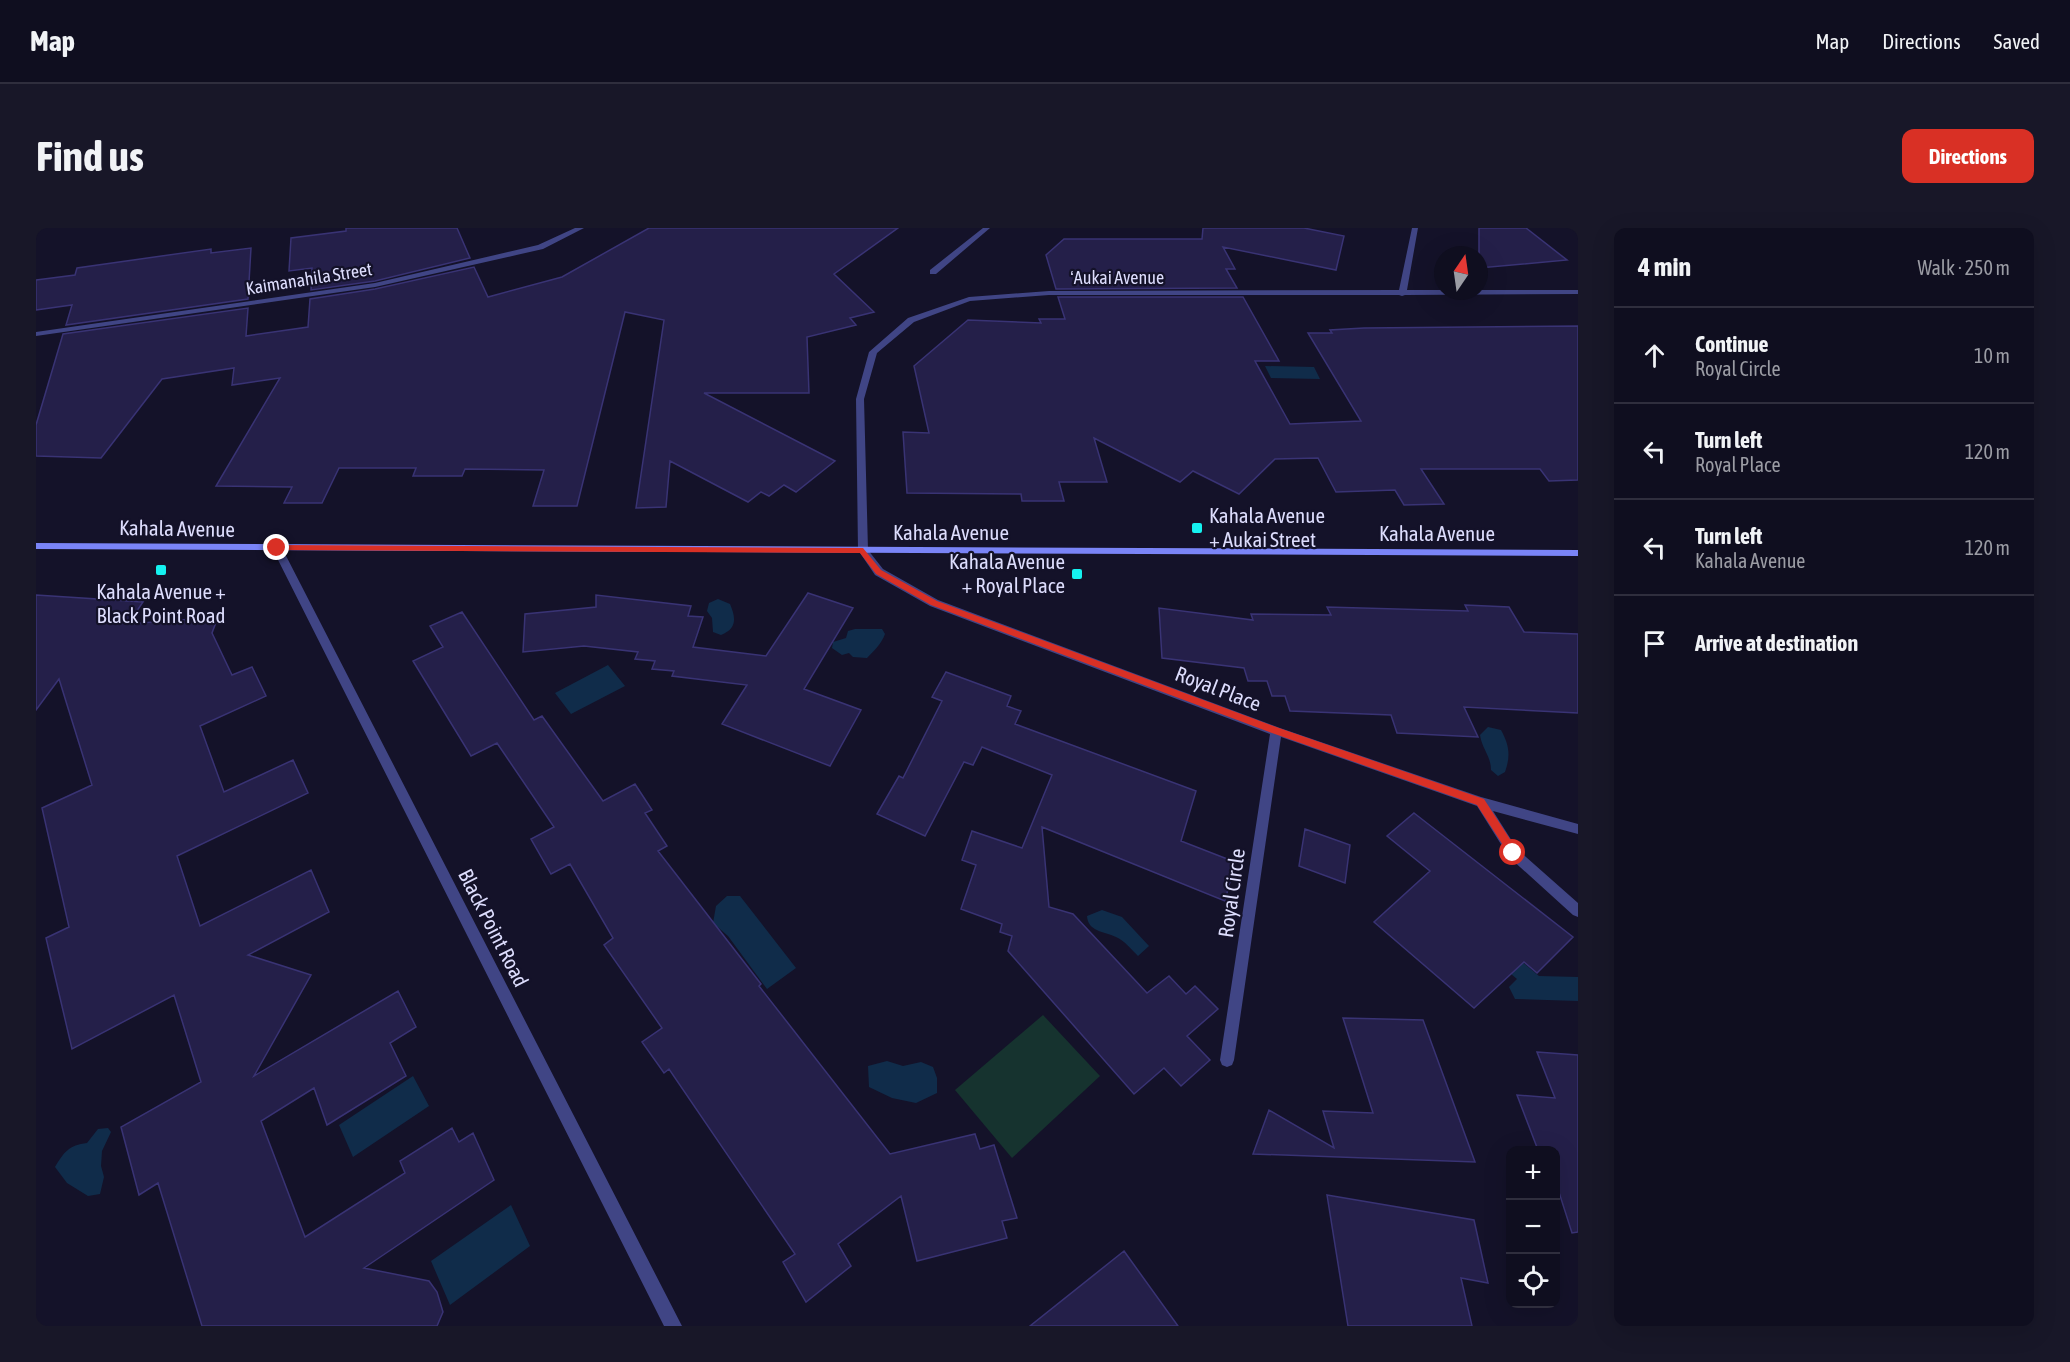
<!DOCTYPE html>
<meta charset="utf-8">
<style>
body{margin:0;font-family:"Asap Condensed",sans-serif;background:#181728;color:#f1f3f6}
.controls{position:absolute;right:18px;bottom:18px;display:grid;overflow:hidden;border-radius:12px;box-shadow:0 6px 24px #0002}
.controls button{width:54px;height:54px;display:grid;place-items:center;padding:0;border:0;border-bottom:2px solid #2f2e3d;background:#0f0e1f;color:#f1f3f6;font:30px sans-serif}
.compass{position:absolute;left:1398px;top:18px;width:54px;height:54px;border-radius:50%;background:#0f0e1f;box-shadow:0 6px 24px #0002;rotate:13deg}
.stop{position:absolute;width:18px;height:18px;margin:-14px;border:4px solid #d93025;border-radius:50%;background:#fff}
.stop.end{background:#d93025;border-color:#fff;box-shadow:0 2px 6px #0008}
.list{margin:0;padding:0;list-style:none}
h2{display:flex;justify-content:space-between;align-items:center;height:78px;margin:0;padding:0 24px;font-size:26px}
h2 small{font-size:20px;font-weight:400;color:#9b9ca4}
.list li{display:grid;grid-template-columns:39px 1fr auto;gap:18px;align-items:center;box-sizing:border-box;height:96px;padding:0 24px;border-top:2px solid #2f2e3d}
.list b{display:block;font-size:22px;white-space:nowrap}
.list p{margin:0;font-size:20px;white-space:nowrap;color:#9b9ca4}
.list em{font-size:20px;font-style:normal;color:#9b9ca4}
.icon{flex:none;width:33px;height:33px;fill:none;stroke:currentColor;stroke-width:2;stroke-linecap:round;stroke-linejoin:round}
.map{position:relative;flex:none;width:1542px;height:1098px;overflow:hidden;border-radius:12px}
header{display:flex;align-items:center;gap:36px;box-sizing:border-box;height:84px;padding:0 30px;background:#0f0e1f;border-bottom:2px solid #2f2e3d}
header strong{font-size:28px}
nav{display:flex;gap:33px;margin-inline-start:auto;font-size:21px}
.intro{display:flex;align-items:center;justify-content:space-between;box-sizing:border-box;height:144px;padding:0 36px}
h1{margin:0;font-size:42px}
.button{padding:15px 27px;border-radius:12px;background:#d93025;color:#fff;font-size:21px;font-weight:700}
main{display:flex;gap:36px;padding:0 36px}
aside{flex:1;background:#0f0e1f;border-radius:12px;box-shadow:0 6px 24px #0002}
.map>svg:first-child{display:block}
</style>
<header>
<strong>Map</strong>
<nav><a>Map</a><a>Directions</a><a>Saved</a></nav>
</header>
<div class="intro"><h1>Find us</h1><a class="button">Directions</a></div>
<main>
<div class="map">
<svg width="1542" height="1098" viewBox="0 0 1542 1098">
<rect width="100%" height="100%" fill="#141229"/>
<path fill="#16332f" d="M1007,787L1064,848L976,930L919,862Z"/>
<path fill="#102c4a" d="M1229,138L1278,139L1284,151L1235,150Z
M682,371L694,376C700,390 701,401 685,407L677,404L676,390L671,383L673,375Z
M819,401H846L849,406C846,415 838,423 831,430L817,429L813,425L806,427L796,420L797,414L810,410L812,403Z
M572,437L589,458L535,486L519,465Z
M1452,499L1465,502C1473,517 1475,527 1469,544L1462,548L1455,542C1455,528 1446,521 1444,507Z
M691,668H704L760,740L731,761L692,708L677,695L680,678Z
M1066,682L1086,689L1113,718L1102,728C1096,722 1088,712 1080,709C1068,703 1052,704 1051,688Z
M1473,723L1503,748L1542,749V773L1479,771L1473,759L1481,751L1462,735Z
M851,833L867,838L885,834L897,839L901,850V865L880,875L856,870L833,859L832,838Z
M377,848L393,878L317,929L303,897Z
M72,900L75,904L66,923L65,938L68,949L64,966L52,968L31,955L19,939C28,924 33,917 51,915L62,901Z
M475,977L494,1018L414,1077L395,1033Z"/>
<path fill="#241f49" stroke="#393374" stroke-width="1.5" d="M310,0H421L434,30L339,53L275,62L276,40L253,43L255,10L310,3Z
M613,0H862L798,46L838,84L814,90L820,97L771,109L773,165H668L799,233L760,264L748,257L733,268L725,264L712,274L634,233L630,279L600,280L628,92L589,84L541,278H497L508,242L429,241L426,248H377L380,240H303L286,275H248L256,259L180,258L244,150L196,157L198,140L126,151L65,230L0,228V197L27,106L212,80L210,108L272,99L274,71L339,61L438,39L452,69L526,49Z
M1167,0H1268L1308,8L1300,42L1187,19L1199,41H1190L1201,60L1020,61L1010,27L1028,11H1166Z
M1443,0H1490L1531,32L1443,40Z
M215,20L212,71L30,97L36,77L0,82V52L39,47L41,40L175,21V25Z
M1022,69H1207L1243,133H1219L1254,196L1325,193L1272,105H1296L1294,102L1328,100L1542,98V252L1513,253L1504,241H1385L1408,276L1368,277L1359,262L1300,264L1282,230L1239,231L1203,266L1157,243L1144,254L1058,210L1071,254H1023L1028,273H986L985,266L871,265L867,204L893,205L878,138L932,92L1005,95L1003,91H1029Z
M772,365L817,380L768,461L825,482L794,538L686,496L711,457L636,448L638,443L616,441L619,433L599,431L602,424L548,418L487,424L489,386L560,379V367L655,378L652,388L667,389L657,419L730,428Z
M0,367L107,374L92,396L182,389L176,405L196,447L216,439L230,468L164,498L188,564L257,532L272,565L141,628L164,698L275,642L293,684L212,727L275,747L218,848L362,763L380,799L354,815L370,848L291,897L278,860L225,893L269,1009L369,945L364,933L416,900L423,914L437,905L458,952L328,1040L393,1053L401,1064L407,1084L401,1098H166L122,955L103,967L85,899L165,854L138,767L36,821L10,710L33,699L6,580L56,557L23,451L0,482Z
M1429,377L1473,379L1488,404L1542,406V485L1428,479L1442,509L1361,505L1355,487L1254,483L1249,468H1236L1231,453H1212L1208,440L1126,430L1123,380L1217,392L1215,386L1295,387L1291,379L1432,383Z
M426,384L498,492L506,488L567,573L599,556L616,582L609,585L631,618L622,623L725,756L723,758L854,926L939,906L944,921L958,917L981,990L966,993L971,1010L881,1033L865,968L802,1016L815,1038L770,1074L747,1034L759,1026L633,841L628,845L606,814L626,800L568,717L577,710L534,636L515,646L495,611L518,599L461,515L435,528L377,433L407,419L394,398Z
M910,444L975,468L971,478L985,483L979,496L1160,563L1145,613L1199,634L1189,673L1006,599L1013,679L1037,686L1111,765L1133,748L1150,766L1159,758L1182,781L1151,808L1174,832L1145,858L1128,840L1098,866L972,723L976,708L964,704L966,696L925,681L940,637L926,632L936,603L986,620L1016,547L946,519L937,537L928,534L889,608L841,586L863,548L867,550L906,473L896,469Z
M1378,585L1537,709L1501,745L1488,734L1438,780L1338,694L1394,643L1351,608Z
M1269,601L1314,617L1309,655L1263,638Z
M1307,790L1387,792L1439,934L1217,926L1233,882L1298,920L1287,883L1337,885Z
M1501,824L1542,827V1004L1536,1005L1520,955V922H1502L1481,867L1519,870Z
M1291,967L1438,992L1452,1055L1425,1050L1436,1098H1312Z
M1088,1023L1142,1098H994Z"/>
<g fill="none" stroke-linecap="round" stroke-linejoin="round">
<path fill="#404585" fill-rule="evenodd" d="M539,0H548L507,21L339,59L0,108V104L339,55L502,17Z
M947,0H954L900,46H894V42Z
M1376,0H1382L1371,62H1542V66L1369,67L1366,68L1363,67H1013L934,73L878,94L841,125L828,171L832,322L847,341L902,372L1244,500L1445,569L1542,596V606L1457,583L1481,621L1542,675V689L1537,687L1473,629L1441,578L1245,509L1198,832L1196,837L1191,839L1186,837L1184,832L1234,506L894,378L839,347L822,322L820,171L833,124L872,90L933,69L1013,63L1363,62Z
M241,317L246,320L646,1098H628L236,320Z"/>
<path fill="#7a84f7" fill-rule="evenodd" d="M0,315L1542,322V328L0,321Z"/>
</g>
<path fill="#d93025" d="M241,317L827,320L845,342L901,373L1243,500L1448,571L1483,625L1477,629L1474,628L1441,577L1236,505L895,377L840,346L824,325L241,322L237,320Z"/>
<g fill="#15f1f0" stroke="#141229" stroke-width="2">
<rect x="1155" y="294" width="12" height="12" rx="3"/>
<rect x="119" y="336" width="12" height="12" rx="3"/>
<rect x="1035" y="340" width="12" height="12" rx="3"/>
</g>
<g text-anchor="middle" stroke-width="4.5" stroke-linejoin="round" paint-order="stroke">
<g font-size="18" fill="#ddddfd" stroke="#141229">
<text x="1081" y="56">ʻAukai Avenue</text>
<text transform="translate(273 51) rotate(-9)" y="6">Kaimanahila Street</text>
</g>
<g font-size="21" fill="#ddddfd" stroke="#141229" text-anchor="start">
<text x="1173" y="295">Kahala Avenue<tspan x="1173" dy="24">+ Aukai Street</tspan></text>
<text x="1029" y="341" text-anchor="end">Kahala Avenue<tspan x="1029" dy="24">+ Royal Place</tspan></text>
<text x="125" y="371" text-anchor="middle">Kahala Avenue +<tspan x="125" dy="24">Black Point Road</tspan></text>
</g>
<g font-size="21" fill="#ddddfd" stroke="#141229">
<text transform="translate(141 301) rotate(1)" y="7">Kahala Avenue</text>
<text x="915" y="312">Kahala Avenue</text>
<text x="1401" y="313">Kahala Avenue</text>
<text transform="translate(1182 461) rotate(21)" y="7">Royal Place</text>
<text transform="translate(1196 665) rotate(-82)" y="7">Royal Circle</text>
<text transform="translate(457 700) rotate(63)" y="7">Black Point Road</text>
</g>
</g>
</svg>
<div class="controls">
<button>+</button>
<button>−</button>
<button><svg class="icon" aria-label="locate" viewBox="0 0 24 24"><circle cx="12" cy="12" r="6"/><path d="M12 2v4M12 18v4M2 12h4M18 12h4"/></svg></button>
</div>
<svg class="compass" viewBox="-18 -18 36 36"><path d="M0-13l5 13h-10z" fill="#e53935"/><path d="M0 13l5-13h-10z" fill="#9b9ca4"/></svg>
<div class="stop" style="left:1477px;top:625px"></div>
<div class="stop end" style="left:241px;top:320px"></div>
</div>
<aside>
<h2>4 min<small>Walk · 250 m</small></h2>
<ul class="list">
<li><svg class="icon" aria-label="ahead" viewBox="0 0 24 24"><path d="M12 20V5M6 11l6-6 6 6"/></svg><div><b>Continue</b><p>Royal Circle</p></div><em>10 m</em></li>
<li><svg class="icon" aria-label="left" viewBox="0 0 24 24"><path d="M17 20v-9H6M10 6l-5 5 5 5"/></svg><div><b>Turn left</b><p>Royal Place</p></div><em>120 m</em></li>
<li><svg class="icon" aria-label="left" viewBox="0 0 24 24"><path d="M17 20v-9H6M10 6l-5 5 5 5"/></svg><div><b>Turn left</b><p>Kahala Avenue</p></div><em>120 m</em></li>
<li><svg class="icon" aria-label="arrive" viewBox="0 0 24 24"><path d="M6 21V4h12l-3 4 3 4H6"/></svg><div><b>Arrive at destination</b></div></li>
</ul>
</aside>
</main>
